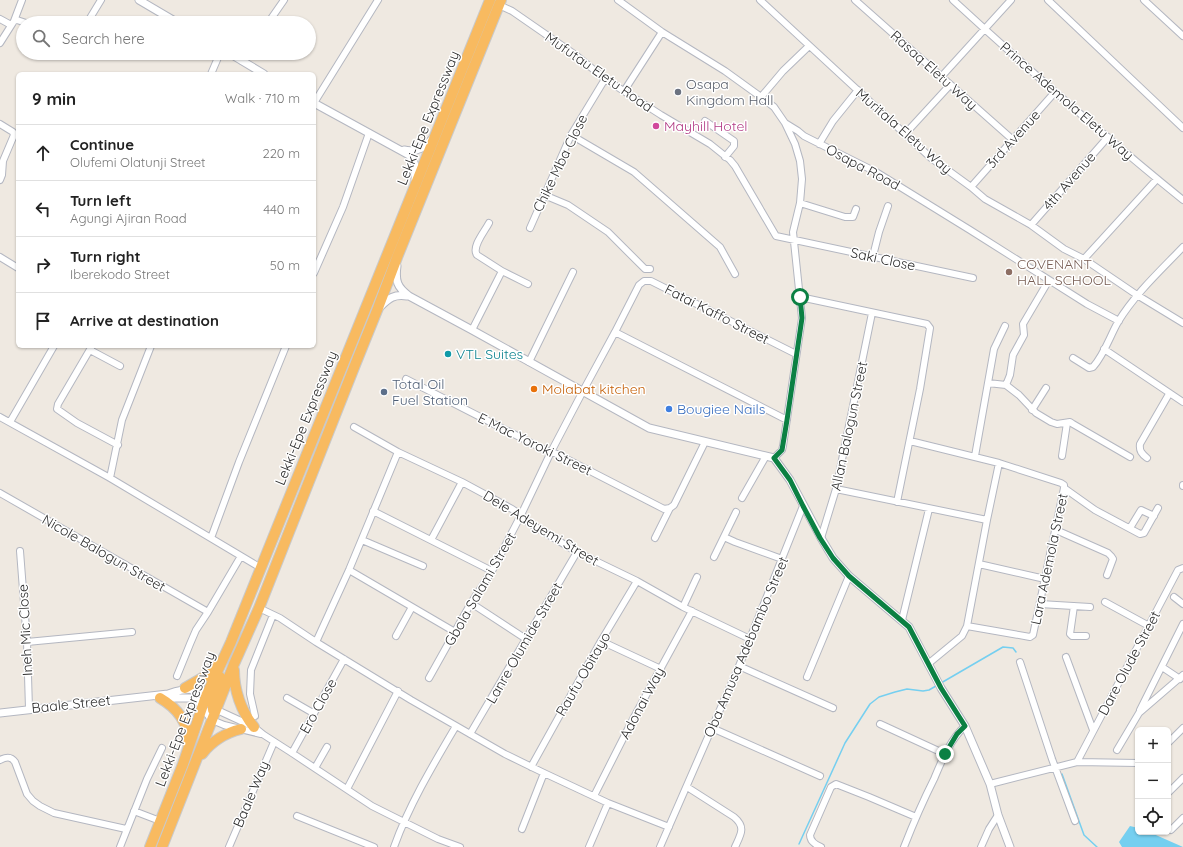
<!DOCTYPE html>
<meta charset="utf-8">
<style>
body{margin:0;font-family:Quicksand,sans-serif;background:#f2f2f2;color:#222}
.controls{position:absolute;right:12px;bottom:12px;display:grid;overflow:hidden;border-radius:6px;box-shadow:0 1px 3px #0004}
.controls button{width:36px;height:36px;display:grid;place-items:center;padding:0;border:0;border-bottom:1px solid #e0e0e0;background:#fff;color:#222;font:20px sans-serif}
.stop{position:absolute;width:12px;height:12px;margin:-9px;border:3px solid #0b8043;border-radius:50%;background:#fff}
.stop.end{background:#0b8043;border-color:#fff;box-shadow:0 1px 4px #0008}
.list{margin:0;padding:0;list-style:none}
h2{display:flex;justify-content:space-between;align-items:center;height:52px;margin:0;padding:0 16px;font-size:17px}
h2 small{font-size:13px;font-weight:400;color:#767676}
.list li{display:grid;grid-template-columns:26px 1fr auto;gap:12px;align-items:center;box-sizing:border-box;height:56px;padding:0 16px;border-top:1px solid #e0e0e0}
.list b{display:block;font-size:15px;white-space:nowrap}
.list p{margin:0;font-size:13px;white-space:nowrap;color:#767676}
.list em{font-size:13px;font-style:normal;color:#767676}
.icon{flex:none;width:22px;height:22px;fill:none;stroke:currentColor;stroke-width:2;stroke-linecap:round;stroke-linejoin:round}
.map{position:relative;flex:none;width:1183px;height:847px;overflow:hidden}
.search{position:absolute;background:#fff;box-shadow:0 1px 3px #0004;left:16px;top:16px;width:300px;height:44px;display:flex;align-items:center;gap:10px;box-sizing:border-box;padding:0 14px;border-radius:22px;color:#767676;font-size:15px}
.panel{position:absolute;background:#fff;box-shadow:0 1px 3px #0004;left:16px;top:72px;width:300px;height:276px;border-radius:6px}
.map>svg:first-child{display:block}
</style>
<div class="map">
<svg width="1183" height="847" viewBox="0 0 1183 847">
<rect width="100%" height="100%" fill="#efe9e1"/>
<path fill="#75cff0" d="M1130,826L1138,828V832H1149L1183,847H1122L1119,842Z"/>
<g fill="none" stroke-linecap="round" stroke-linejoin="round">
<path stroke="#75cff0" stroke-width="1.5" d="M941,683L1003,647L1013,648L1016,652
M1062,774L1084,835L1097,847
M799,844L845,743L870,704L879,697L895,692L907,689L923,691L929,690L936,686"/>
<g stroke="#b4b7c1" stroke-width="8">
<path id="minor" d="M618,0L662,32L725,71L761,97L774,107L785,123L798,131L804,136L876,172L970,230L1087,304L1119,321
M760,0L931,158L971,187L985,199L1031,225L1064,249L1084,259L1137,295L1183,323
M855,0L1013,140
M953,0C1028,69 1104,136 1183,200
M1048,0L1183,128
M1144,0L1183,36
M499,5L512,11L577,56L605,79L661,115L710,144L730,160L735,166L776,236L973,278
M0,19L11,25
M14,21L22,0
M87,23L101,0
M268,23L284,0
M0,43L14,21L17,20L26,23
M242,61L247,53
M211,74L220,53
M941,77L1011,0
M624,91L662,32
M761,97L783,71L809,46
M314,103L378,0
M705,121L734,141V146L725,157
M0,124L13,132L14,135L3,161L2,175L0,180
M905,134L950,85
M571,135L634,172L720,247L735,274
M819,144L833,121L858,90
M971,187L1055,92
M544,195L568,205L608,232L645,269H650
M800,203L845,217H853L856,209
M489,223C485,231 471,247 477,255L502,271L528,284
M1031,225L1108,137
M530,228L571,135L605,79
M873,256L879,232L888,206
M0,257L18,268
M1084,259L1157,179
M314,273L343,207L369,133
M800,297L927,324L930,328L920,389L897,502
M472,330L502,271
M615,332L787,420
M92,346L58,404L57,409L77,423L118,445
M1104,349L1183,402
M90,350L120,366
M1073,358L1089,368L1093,367C1104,355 1110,336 1118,322C1135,294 1160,271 1183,247
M529,362L573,272
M406,379L543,449L557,454L664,509L670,508L674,505L705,442
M988,383L1006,385L1019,395L1036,413L1051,422L1057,424L1070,422L1073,424L1130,457
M1006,385L1010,375L1013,355L1024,335L1023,324L1049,280
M1032,410L1046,388
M0,417L110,478L261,568
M10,422L54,346
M354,427L398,452L462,482L512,509L521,515L529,523L577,552L637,581L683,607L750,639
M910,441L999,463L1061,483L1064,485V488L1033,635L1030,637L967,626
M975,456L994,349L1005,326
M1062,456L1067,423
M774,458L782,450L783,446L802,318L793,232L800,203L802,179L800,161L795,144L785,123
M1147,458C1142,454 1139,451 1140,444L1169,394
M110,478L122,420L151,346
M1183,485V486
M1064,488L1095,510L1140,534L1144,533L1158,508
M836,489L987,520
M0,493L208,612
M742,498L766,456
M373,511L492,571
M1130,528L1141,510L1154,516
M1056,530L1108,553L1111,556L1113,559L1107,575
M724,537L735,542L782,559
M211,538L239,462L286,346
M655,538L670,508
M821,538L836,489L872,313
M362,540L423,566
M431,540L462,482
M20,551L27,642L29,709
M714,557L736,512
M979,564L1045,579
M349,570L455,632
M1174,597L1183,604
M1105,602L1149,626
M471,603L526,639
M1040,604L1090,607
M1074,606L1070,634L1072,636H1086
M683,607L697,577
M259,608L280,618L316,642L411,700L505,754L544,773L608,803L669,827
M902,620L929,509
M396,636L412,607
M601,641L661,669
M27,642L132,632
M316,642L349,570L398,452
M1066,657L1093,730
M1020,662L1052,759L1075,821
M928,664L962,636L967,626L987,520L999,463
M739,666L833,708
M1162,667L1180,679
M177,676L190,644L196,630L208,612L241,556
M807,677L849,576
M429,678L471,603L492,571L521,515L551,452L583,391L615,332L639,285L644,281H651L796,354
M287,698L313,713
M217,710L254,727L264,735L292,753L372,806L438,839L460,847
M1140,710L1183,624
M255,716L250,694L251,670L273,615
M212,720L224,725L261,734
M880,724L945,754
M712,728L820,776
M470,734L577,552
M1168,743L1183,728
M1117,750L1139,713L1183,675
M292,753L344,659
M0,760C6,757 11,756 15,762L27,794L33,801L40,806L54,813L126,829
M1077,762L1178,570L1183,568
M531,767L601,641L637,581
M315,768L327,747
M990,784L1077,762L1138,763
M687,787L734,817C746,827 741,834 735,847
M347,789L398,691
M1168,793L1183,778
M594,796L633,719L692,611
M134,811L160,821
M297,816L374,847
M522,829L544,773
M1171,830L1183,818
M120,847L147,779L162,748
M229,847L274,742
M394,847C409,805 433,765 456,726
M589,847L608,803
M660,847L739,666L803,506
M821,847C816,845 810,842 810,835L831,787L836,784L869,797L916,817
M904,847C913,824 923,801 934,779C942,760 950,740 965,726
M981,847L989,829L998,815"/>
</g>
<g stroke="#b4b7c1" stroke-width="9">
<path id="tertiary" d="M139,0L178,23
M229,53L264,74
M314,103L409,155C416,162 416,169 415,179
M404,150C417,153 425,147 433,138
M397,266C395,281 397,287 409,296L472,330L649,428L774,458L790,480L821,538L833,558L849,576L909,627L941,688L965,726L990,784L998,815L1010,847
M380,307C389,298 394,294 407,296
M163,698H193L197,700L212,720
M0,713L168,694C184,689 196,685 209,699"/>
</g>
<g stroke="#c9c9c9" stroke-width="12">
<path id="trunk" d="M234,670C234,690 241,711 254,727
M185,688L204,677L218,664
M160,698C177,708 189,722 188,743
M213,710V703L220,677
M202,754C212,741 225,733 241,729
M150,847L183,764L206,696L231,642L490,0
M162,847L234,664L259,608L355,365L378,308L398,255L501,0"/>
</g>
<use href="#minor" stroke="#fff" stroke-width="6"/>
<use href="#tertiary" stroke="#fff" stroke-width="7"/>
<use href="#trunk" stroke="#f8ba60" stroke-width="10"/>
</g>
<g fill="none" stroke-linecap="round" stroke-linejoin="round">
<path stroke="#0b8043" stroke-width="5" d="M800,297L802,318L787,420L782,450L774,458L790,480L803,506L820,538L833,558L849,576L909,627L941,688L965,726L957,734L945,754"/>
</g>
<circle fill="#6b7280" stroke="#fff" stroke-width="1.5" cx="678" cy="92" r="4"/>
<circle fill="#d1479c" stroke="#fff" stroke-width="1.5" cx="656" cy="126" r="4"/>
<circle fill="#8d6e63" stroke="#fff" stroke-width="1.5" cx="1009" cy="272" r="4"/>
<circle fill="#0f9aa8" stroke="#fff" stroke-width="1.5" cx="448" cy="354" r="4"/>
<circle fill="#e8710a" stroke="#fff" stroke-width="1.5" cx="534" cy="389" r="4"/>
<circle fill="#5c6f8a" stroke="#fff" stroke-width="1.5" cx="384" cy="392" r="4"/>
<circle fill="#3f7fe0" stroke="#fff" stroke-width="1.5" cx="669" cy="409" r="4"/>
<g text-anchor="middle" stroke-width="3" stroke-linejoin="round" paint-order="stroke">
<g font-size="14" fill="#2e2e2e" stroke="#fff">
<text transform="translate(934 70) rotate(42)" y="5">Rasaq Eletu Way</text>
<text transform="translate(599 72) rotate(35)" y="5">Mufutau Eletu Road</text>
<text transform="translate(1067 101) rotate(41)" y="5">Prince Ademola Eletu Way</text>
<text transform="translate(428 118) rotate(-68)" y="5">Lekki-Epe Expressway</text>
<text transform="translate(904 131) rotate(41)" y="5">Muritala Eletu Way</text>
<text transform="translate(1013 139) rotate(-48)" y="5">3rd Avenue</text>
<text transform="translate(560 163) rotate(-64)" y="5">Chike Mba Close</text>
<text transform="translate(863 167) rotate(28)" y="5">Osapa Road</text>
<text transform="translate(1069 181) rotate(-49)" y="5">4th Avenue</text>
<text transform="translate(883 259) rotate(12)" y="5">Saki Close</text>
<text transform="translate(717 314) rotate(27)" y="5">Fatai Kaffo Street</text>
<text transform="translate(306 418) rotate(-68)" y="5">Lekki-Epe Expressway</text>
<text transform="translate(849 426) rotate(-78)" y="5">Allan Balogun Street</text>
<text transform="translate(535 444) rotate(26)" y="5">E Mac Yoroki Street</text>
<text transform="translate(541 528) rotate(31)" y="5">Dele Adeyemi Street</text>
<text transform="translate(104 553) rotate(30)" y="5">Nicole Balogun Street</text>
<text transform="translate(1049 559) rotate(-78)" y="5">Lara Ademola Street</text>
<text transform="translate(480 589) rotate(-60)" y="5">Gbola Salami Street</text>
<text transform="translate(25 630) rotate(-93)" y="5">Ineh Mic Close</text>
<text transform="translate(524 643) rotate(-60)" y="5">Lanre Olumide Street</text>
<text transform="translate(746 647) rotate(-67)" y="5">Oba Amusa Adebambo Street</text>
<text transform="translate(1129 663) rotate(-62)" y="5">Dare Olude Street</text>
<text transform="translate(583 674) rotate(-60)" y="5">Raufu Obitayo</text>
<text transform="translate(642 703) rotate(-62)" y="5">Adonai Way</text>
<text transform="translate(71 704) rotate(-6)" y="5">Baale Street</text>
<text transform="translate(318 706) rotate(-61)" y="5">Ero Close</text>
<text transform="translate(185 719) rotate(-69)" y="5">Lekki-Epe Expressway</text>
<text transform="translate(251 794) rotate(-67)" y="5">Baale Way</text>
</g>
<g font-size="14" fill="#5b616d" stroke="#fff" text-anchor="start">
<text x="686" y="89">Osapa<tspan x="686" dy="16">Kingdom Hall</tspan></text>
</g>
<g font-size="14" fill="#b23c85" stroke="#fff" text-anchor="start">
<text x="664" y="131">Mayhill Hotel</text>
</g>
<g font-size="14" fill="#785e54" stroke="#fff" text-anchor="start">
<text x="1017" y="269">COVENANT<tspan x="1017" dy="16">HALL SCHOOL</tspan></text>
</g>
<g font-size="14" fill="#0d838f" stroke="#fff" text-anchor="start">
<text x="456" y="359">VTL Suites</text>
</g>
<g font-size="14" fill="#4e5e75" stroke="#fff" text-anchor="start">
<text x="392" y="389">Total Oil<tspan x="392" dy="16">Fuel Station</tspan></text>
</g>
<g font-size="14" fill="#c56008" stroke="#fff" text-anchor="start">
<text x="542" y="394">Molabat kitchen</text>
</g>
<g font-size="14" fill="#366cbe" stroke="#fff" text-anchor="start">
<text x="677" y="414">Bougiee Nails</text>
</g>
</g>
</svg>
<div class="controls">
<button>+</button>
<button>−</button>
<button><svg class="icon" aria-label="locate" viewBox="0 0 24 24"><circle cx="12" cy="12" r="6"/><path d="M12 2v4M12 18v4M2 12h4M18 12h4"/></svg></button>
</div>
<div class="stop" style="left:800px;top:297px"></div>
<div class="stop end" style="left:945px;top:754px"></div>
<div class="search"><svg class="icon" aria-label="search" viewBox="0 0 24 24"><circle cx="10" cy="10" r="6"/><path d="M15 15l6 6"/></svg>Search here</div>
<section class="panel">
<h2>9 min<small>Walk · 710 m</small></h2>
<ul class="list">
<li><svg class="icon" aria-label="ahead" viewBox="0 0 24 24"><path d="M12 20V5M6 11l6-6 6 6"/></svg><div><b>Continue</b><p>Olufemi Olatunji Street</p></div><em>220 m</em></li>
<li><svg class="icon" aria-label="left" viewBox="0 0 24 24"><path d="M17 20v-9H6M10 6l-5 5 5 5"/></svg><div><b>Turn left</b><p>Agungi Ajiran Road</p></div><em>440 m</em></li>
<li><svg class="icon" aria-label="right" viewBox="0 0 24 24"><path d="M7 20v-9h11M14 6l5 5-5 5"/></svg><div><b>Turn right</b><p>Iberekodo Street</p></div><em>50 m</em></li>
<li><svg class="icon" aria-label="arrive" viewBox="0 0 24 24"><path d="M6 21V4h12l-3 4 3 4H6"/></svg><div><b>Arrive at destination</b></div></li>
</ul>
</section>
</div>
